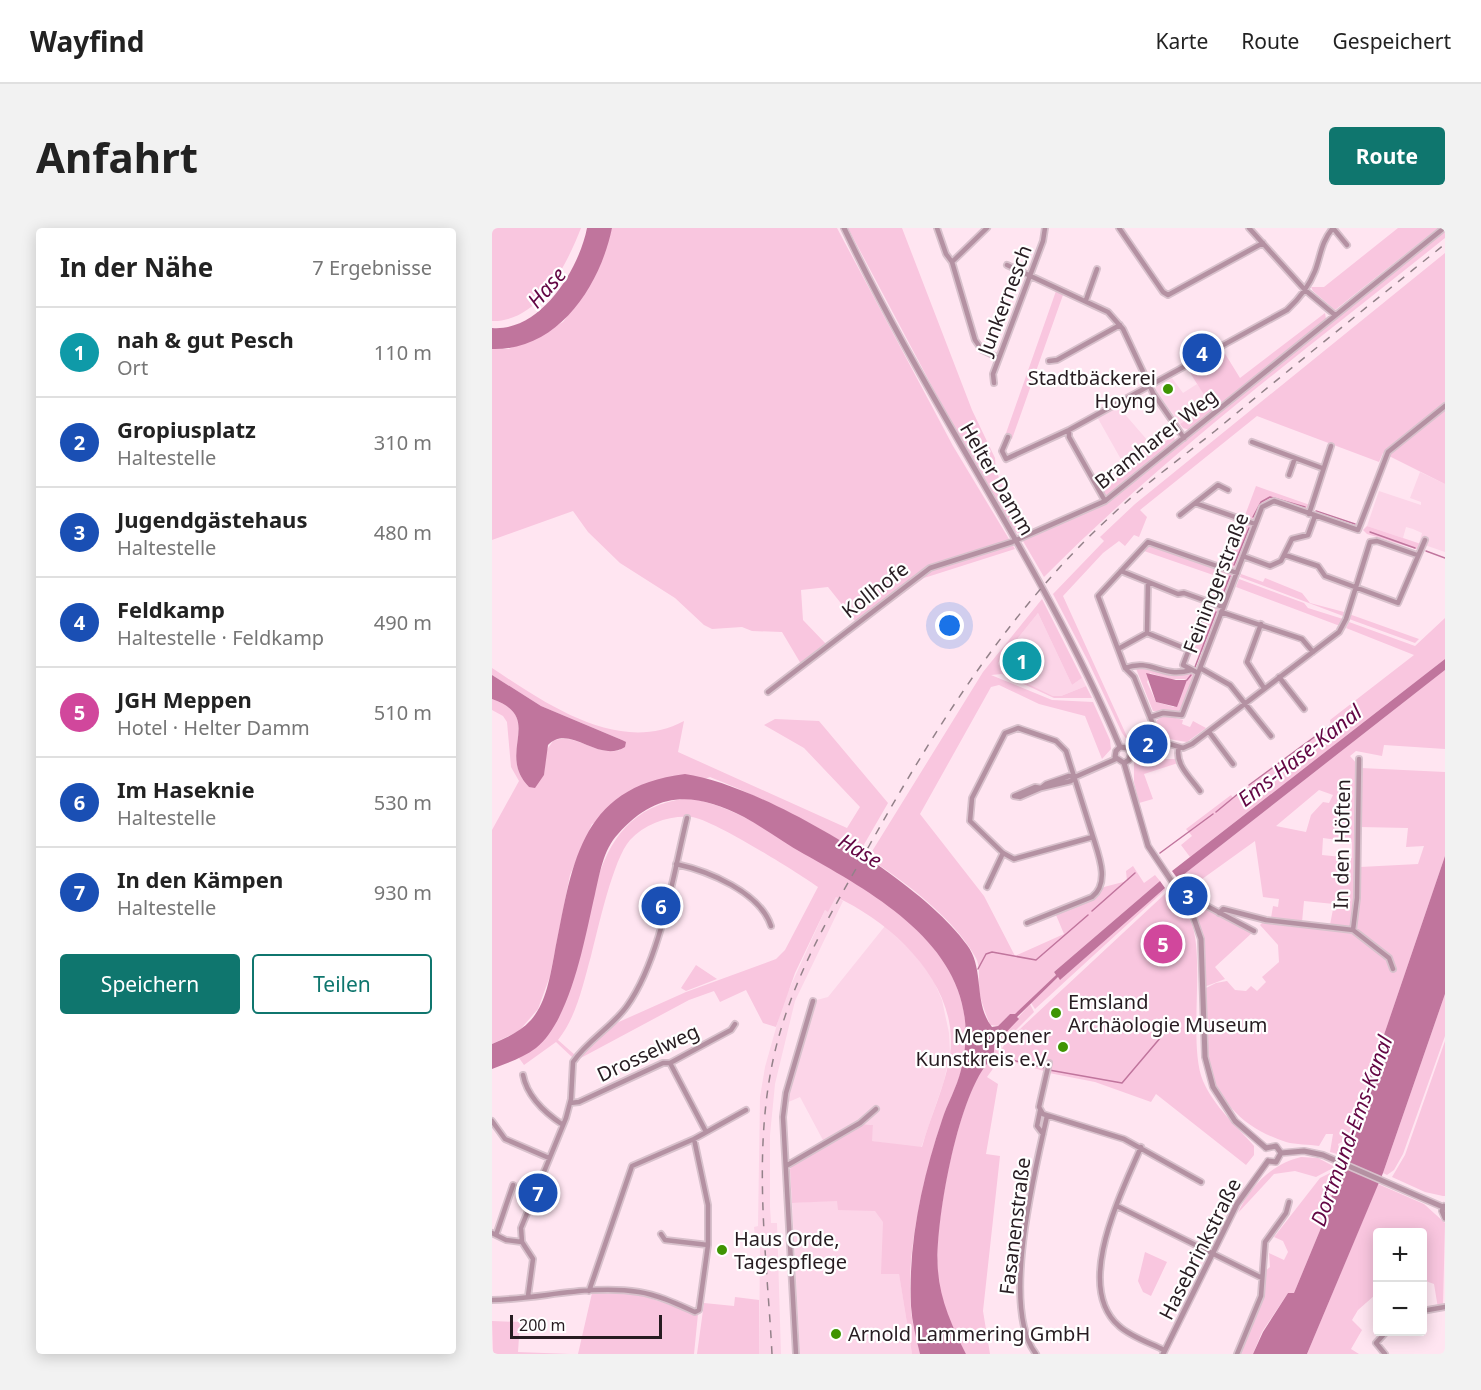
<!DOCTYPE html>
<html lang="de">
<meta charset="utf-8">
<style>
body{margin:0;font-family:"Noto Sans",sans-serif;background:#f2f2f2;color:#222}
.controls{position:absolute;right:18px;bottom:18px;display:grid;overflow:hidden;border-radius:6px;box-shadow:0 3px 15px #0003}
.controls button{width:54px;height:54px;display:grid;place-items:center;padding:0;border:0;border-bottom:2px solid #e0e0e0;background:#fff;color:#222;font:30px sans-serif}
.scale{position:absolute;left:18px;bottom:15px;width:152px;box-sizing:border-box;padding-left:6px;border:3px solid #271c21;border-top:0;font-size:16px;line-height:21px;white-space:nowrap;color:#271c21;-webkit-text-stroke:4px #fff;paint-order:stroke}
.you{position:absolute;left:458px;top:398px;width:21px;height:21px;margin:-15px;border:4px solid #fff;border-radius:50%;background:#1a73e8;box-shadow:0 0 0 9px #1a73e833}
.badge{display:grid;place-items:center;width:39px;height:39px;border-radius:50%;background:#0f766e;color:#fff;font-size:20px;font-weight:700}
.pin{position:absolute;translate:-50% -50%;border:3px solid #fff;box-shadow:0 2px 6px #0006}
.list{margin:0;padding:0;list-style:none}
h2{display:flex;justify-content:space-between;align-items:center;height:78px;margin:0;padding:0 24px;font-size:26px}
h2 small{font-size:20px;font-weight:400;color:#767676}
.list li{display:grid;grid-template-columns:39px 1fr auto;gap:18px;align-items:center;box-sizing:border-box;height:90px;padding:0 24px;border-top:2px solid #e0e0e0}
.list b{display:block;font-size:22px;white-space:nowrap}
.list p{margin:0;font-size:20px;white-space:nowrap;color:#767676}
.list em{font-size:20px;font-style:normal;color:#767676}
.actions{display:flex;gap:12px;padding:18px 24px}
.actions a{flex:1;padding:14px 0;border:2px solid #0f766e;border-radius:6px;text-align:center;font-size:21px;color:#0f766e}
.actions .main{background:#0f766e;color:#fff}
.map{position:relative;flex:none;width:953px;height:1126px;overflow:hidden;border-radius:6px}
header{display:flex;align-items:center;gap:36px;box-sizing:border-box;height:84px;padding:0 30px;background:#fff;border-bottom:2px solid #e0e0e0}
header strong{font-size:28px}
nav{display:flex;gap:33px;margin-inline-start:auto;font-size:21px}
.intro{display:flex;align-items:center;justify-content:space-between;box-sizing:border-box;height:144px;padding:0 36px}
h1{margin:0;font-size:42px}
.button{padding:15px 27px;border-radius:6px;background:#0f766e;color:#fff;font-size:21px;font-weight:700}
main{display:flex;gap:36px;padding:0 36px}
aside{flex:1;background:#fff;border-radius:6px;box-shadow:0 3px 15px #0003}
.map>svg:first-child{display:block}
</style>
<header>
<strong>Wayfind</strong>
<nav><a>Karte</a><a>Route</a><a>Gespeichert</a></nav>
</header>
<div class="intro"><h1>Anfahrt</h1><a class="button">Route</a></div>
<main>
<aside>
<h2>In der Nähe<small>7 Ergebnisse</small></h2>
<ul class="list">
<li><span class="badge" style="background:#0f9aa8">1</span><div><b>nah &amp; gut Pesch</b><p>Ort</p></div><em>110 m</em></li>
<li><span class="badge" style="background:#1a4fb4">2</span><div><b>Gropiusplatz</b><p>Haltestelle</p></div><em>310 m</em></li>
<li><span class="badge" style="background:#1a4fb4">3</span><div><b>Jugendgästehaus</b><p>Haltestelle</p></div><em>480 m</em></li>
<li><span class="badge" style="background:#1a4fb4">4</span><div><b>Feldkamp</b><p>Haltestelle · Feldkamp</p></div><em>490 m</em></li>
<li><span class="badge" style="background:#d1479c">5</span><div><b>JGH Meppen</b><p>Hotel · Helter Damm</p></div><em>510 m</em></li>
<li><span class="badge" style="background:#1a4fb4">6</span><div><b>Im Haseknie</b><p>Haltestelle</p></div><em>530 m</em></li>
<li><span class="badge" style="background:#1a4fb4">7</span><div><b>In den Kämpen</b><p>Haltestelle</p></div><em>930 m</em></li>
</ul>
<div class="actions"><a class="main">Speichern</a><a>Teilen</a></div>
</aside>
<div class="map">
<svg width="953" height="1126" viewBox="0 0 953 1126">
<rect width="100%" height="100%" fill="#ffe5f1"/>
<path fill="#fcd5e8" d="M680,150L691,165L705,156L718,175L688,196L664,163V159Z
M624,176L663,221L635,242L604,187Z
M928,244L953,256V324L927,315L930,305L921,301L914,299L911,310L875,298L887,263L929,277V274L918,270Z
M546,385L580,457L590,450L594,458L569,468H561L509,444L506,435Z
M344,669L351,673L303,773L283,856L278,907V979L279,995H285L289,1126H267L268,1018L264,1017L262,999L266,998L268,869L273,839L291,775L333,682L336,683Z
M393,698L423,727L440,749L450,772L457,805L458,825L452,853L429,920L379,913L381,897L368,895L333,916L308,869L292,876L321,773L336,769Z
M416,968L407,1045L420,1126H308L300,975Z"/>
<path fill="#f9c6df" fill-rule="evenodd" d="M0,0H89C74,38 47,94 0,93Z
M120,0H345L461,218L523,321L432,350L367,398L336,359L309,362L311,392L334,416L309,436L290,404L260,403L250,399L220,401L212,397L183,370L128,335L96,304L81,283L0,312V121H17L71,94L100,54Z
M356,0H410L480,182L503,230L504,242L529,306L521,303L469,213Z
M906,0H946L843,82L821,63L819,59H832Z
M953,2V10C817,119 675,225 552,349L531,313L534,310L618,272Z
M953,25V256L891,225L887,234L765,188L648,282L655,289L647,309L642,307L633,318L627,313L611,325L571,368L637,513L659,505L662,511L638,516L630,505L596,433L561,366L612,313L608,309L643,276Z
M564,63L571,67L520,211L513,208Z
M833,85L834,91L698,202L691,200L688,196L717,175L697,143L732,124L748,150Z
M682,207L683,214L615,268L610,261Z
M764,258L818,277L817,281L779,271L769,278L762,293L752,290Z
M751,293L760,299L744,340L734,339Z
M875,298L929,316L927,322L875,306L871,302Z
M657,317L741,345L730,375L718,373L727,349L652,323Z
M749,346L771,354L773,350L810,365L818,375L852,384L851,388L748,349Z
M747,351L812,375L816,380L851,391L848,398L744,359Z
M550,371L590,450L580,457L546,385L506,435L509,443L561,468H569L594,458L600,470H562L510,446L499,447L560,472L601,474L618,512L619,521L610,531L593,488L547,476L507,457L499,459L428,586L492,668L523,728L572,706L564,687L601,672L612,659L635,653L634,643L641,638L652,655L663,647L668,653L562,744L564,747L523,787L518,786L506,798L498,797C494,786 489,774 487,762C486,752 489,740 484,730C443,655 297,580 218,549L100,596L78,647L58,748L46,781L27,803L0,816V602L27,553L19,539L15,494L11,488L0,482V471C54,490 3,524 37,559L52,547L54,523L61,513C84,503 103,529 128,522L130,512L49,478L0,447V440C53,475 127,528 192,493L186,524L355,600L368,579L312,520L272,497L283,491L327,493L396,575L370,620L379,625L491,444Z
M718,377L728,381L712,424L701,419Z
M857,386L927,411L923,415L857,391Z
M953,390V431L698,629L689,617L700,608L694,601L739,567L741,570L839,497L838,492L922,427L854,400L857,394L923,418Z
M643,438L680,448L698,444L702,446L688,484L661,483ZM658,445L677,451H693L682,479L664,474L655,454Z
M953,442V521L892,517L890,528L864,523L858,528L866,537L863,678H867L868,639L926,636L932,618L914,619L916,600L868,599L869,540L953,544V628L853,921L850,914L846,916L849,927L838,924L841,906H834L827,918C817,916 804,917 794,914C752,900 729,877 715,834L712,761L724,755L735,753L743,762L754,763L759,758L765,763L774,754L770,749L787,734L786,717L768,697L772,693L837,702L842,676L812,673L810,694L779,690L781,678L786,679L787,671L771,669L763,613L699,659L708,671L703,675L686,651ZM827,562L841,567L837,575L831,574L819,587L814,604L784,598ZM831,610L860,614V630L830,627Z
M672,487L691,492L690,496L698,499L701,493L714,500L695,514L670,510L664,493Z
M666,523L672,531H684L686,535L652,546L661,571L647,575L642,554V534Z
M196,570C250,579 295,616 341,642C416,683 495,747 469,843C465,859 456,874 451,890C443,911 438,934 432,955C423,995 415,1041 419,1081C420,1096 425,1111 428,1126H420L407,1046H389L391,994L383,983L346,982L345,973L300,975L298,941L301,937L371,896L381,897L380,913L430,919C438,889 453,859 458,827C468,757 401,695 344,669L336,684L333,682L303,745L284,799L271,795L254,762L228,774L222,763L197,772L85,832L120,797L194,764L284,731L293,722L326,659C306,645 219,590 199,589C179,587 153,595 138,612C121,631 106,701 99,728C91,756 85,788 66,812L83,827L81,830L64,814L32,837L27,830C126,770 58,587 196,570Z
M673,660V662L543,781L539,775L566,749L569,751Z
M675,664L681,666L689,678H682C686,683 689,681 693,685C718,709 694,813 711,853C723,880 744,897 762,918V927L754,937L664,866L659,874L603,854L557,845L559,835L554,834L552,843L510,831L509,822L514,814Z
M715,680L761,704L723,739L733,751L712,759L711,710L704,685Z
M204,737L225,751L194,763L189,760Z
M953,766V808L911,926L902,942L895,947L891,945Z
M538,776L542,784L510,816L508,831L495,849L506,856L494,926L508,928L491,1083L498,1126H474C464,1106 453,1084 448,1062C437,1011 464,879 493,836C496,832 500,831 502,826V817Z
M953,813V968H951L933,964L900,949L913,927Z
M809,929L826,930L843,939L824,949L803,943L782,946L746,985C758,958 780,936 809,929Z
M844,942L847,943L836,983L802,1065H796L770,1104L761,1126H746L772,1068V1044L778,1039L777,1025L792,1032L796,1024L791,1013L782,1009L828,950Z
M886,956L932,976L953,995L951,1079L946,1080L942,1056L931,1052L930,1004H886L885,1069L883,1067L866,1082L860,1092L870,1102L859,1121L867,1126H815Z
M653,1024L675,1034L659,1068L651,1064L646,1053Z
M100,1065L145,1066L206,1086L202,1126H86Z
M243,1069L267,1072V1126H205L212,1075L242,1078Z
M0,1093L28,1094L26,1124L78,1126H1Z"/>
<path fill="#c0759d" d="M95,0H120C108,58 66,123 0,121V100C49,104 87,41 95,0Z
M953,431V442L686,651L680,643Z
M654,445L684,452H695L685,479L664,474Z
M0,447L49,478L130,512L134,514L133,519C106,536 78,495 56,517L52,547L43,560L37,559C3,524 54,490 0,471Z
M193,546C271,557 429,652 475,717C493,741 481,775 500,799L506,798L518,786H523L564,747L562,744L668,653L673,660L568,752L566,749L525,789L527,791L502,817V829C467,855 442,999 446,1043C448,1072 461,1100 474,1126H428C424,1110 420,1094 419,1078C416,1016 430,951 450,892C455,876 465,859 469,842C497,730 394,672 312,626C291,614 272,600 252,589C203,564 165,562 126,606C111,622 108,645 103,666C93,709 79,792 44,820C31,830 15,835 0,841V816C14,810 28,804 39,792C54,775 58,749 62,728C80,640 85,559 193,546Z
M953,628V766L891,945L815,1126H761L771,1104L796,1065H802L836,983L844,950L854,925L853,921Z"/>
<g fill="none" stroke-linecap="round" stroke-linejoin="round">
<path stroke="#c0759d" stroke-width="1.5" d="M824,283L863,296
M761,289L769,274L778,269L813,279
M878,304L923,320
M934,323L953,330
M742,337L757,300
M729,371L738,348
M703,439L724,384
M695,452L699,447
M757,557L840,496
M724,584L753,560
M668,625L721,586
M600,683L643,645
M486,741L494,726L500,724L544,732L596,687
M512,830L553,840
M557,842L630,855L669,809"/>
<g stroke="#d8c1cc" stroke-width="8">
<path id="minor" d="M445,0L454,26L460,34L483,112L490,122L507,130
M627,0L671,64L676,67L771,15
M757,0L813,62L843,87
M841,0L855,17
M460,34L495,0
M515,37L616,84L631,101L661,165L692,210
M594,72L605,41
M557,133L565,132L628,97
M502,155L501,146L551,13L553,0
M577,202V209L613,273
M516,209L510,223L514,231L577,202L795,82C807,71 817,58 823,43C829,27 829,14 841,0
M760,214L830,240
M797,247L803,230
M703,275L763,296
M817,286L839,218
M688,287L726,257L736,262
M793,327L826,338L833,348L906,375L933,312
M751,328L778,338L789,333L800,311L816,307L823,288
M629,343L686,366L692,365L731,379
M729,384L810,411L821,424
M769,396L755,434L772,460
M655,405L656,354
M655,405L697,422
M626,421L655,405
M633,440C660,430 670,451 699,442
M708,440L738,457L779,508
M706,445L691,437L715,374
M787,449L812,481
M276,464L438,340L520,314L613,273L952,0
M659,489L671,485L690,487L770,279L782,273L866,302L896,224L953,178
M526,500L564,513L574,523L601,609L522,631L511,625L478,593L480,570L513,505Z
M717,504L741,536
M669,516L642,449L633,440L606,368L656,314L745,345
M687,519C682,536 699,550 708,563
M639,525L674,515L691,520L700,516L847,404L854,391L878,314L885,313L925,327
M577,548L583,549L579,553L549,560L554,556Z
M583,549L624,531
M543,559L549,560L528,569L522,568Z
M184,636C216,643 268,664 279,698
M495,659L511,625
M699,682L713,677L762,703
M727,685L731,681L774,692L861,702L897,730L901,741
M535,695L600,669C618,655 607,628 601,609
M861,702L865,670L867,531
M178,835L213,902
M557,835L547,879L551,886L632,911L709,954
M31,847C35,868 53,885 71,897
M78,875L87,874L171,835H178L239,802L243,796
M548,883L545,898L551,906
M0,893L13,911L57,930
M649,919C630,964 581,1058 627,1098C639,1109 658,1115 672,1122
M294,938L368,895L384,881
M625,978L770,1050
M0,1005L14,1012L30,1014
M169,1006L173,1012L216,1017
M4,1007L21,957
M97,1063L140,938L202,911L254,882
M36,1068L41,1031L30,1014L29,1000L74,890L79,871L81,834C96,812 120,799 135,778C169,730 181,647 195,590
M0,1072C48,1071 98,1056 147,1064C166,1067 185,1076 203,1084L207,1082L216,1017V977L202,911
M930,1083L953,1079
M304,1126L291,889L294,865L321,773
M544,1126C508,1080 543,943 555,888
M745,1126L769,1068L773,1014L794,985L797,974
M893,1126L884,1115L894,1104"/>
</g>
<g stroke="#d8c1cc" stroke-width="8">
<path id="tertiary" d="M352,0C436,178 552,338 628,519
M628,519L635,520L639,525L637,532L632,535
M628,519L624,523L623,529L632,535
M632,535L656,618L699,682L709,711L713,829L721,859L743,893L774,920
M774,920L784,918L789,925
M789,925L812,923L831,927L951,979
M776,933L784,934L789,925
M952,978L950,983L953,990
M671,1126L745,976L776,933"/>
</g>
<use href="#minor" stroke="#b491a2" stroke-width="4.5"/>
<use href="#tertiary" stroke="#b491a2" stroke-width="5"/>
<path stroke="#938189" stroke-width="1.5" stroke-dasharray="8 8" stroke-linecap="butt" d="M280,1126C275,1031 261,931 280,837C296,757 337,688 377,618C445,497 518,380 621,286C653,256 689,230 723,203C799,140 876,78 953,16"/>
</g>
<g fill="#3f9402" stroke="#fff" stroke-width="2">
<circle cx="676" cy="161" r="6"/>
<circle cx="564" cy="785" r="6"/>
<circle cx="571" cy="819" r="6"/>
<circle cx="230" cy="1022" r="6"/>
<circle cx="344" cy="1106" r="6"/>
</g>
<g text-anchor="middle" stroke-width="4.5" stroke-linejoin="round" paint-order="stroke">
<g font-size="20" fill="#271c21" stroke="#fff">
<text transform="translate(513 72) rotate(-69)" y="7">Junkernesch</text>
<text transform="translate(664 211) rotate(-38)" y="7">Bramharer Weg</text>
<text transform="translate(505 251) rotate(60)" y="7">Helter Damm</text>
<text transform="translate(724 355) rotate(-69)" y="7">Feiningerstraße</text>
<text transform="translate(383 362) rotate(-38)" y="7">Kollhofe</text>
<text transform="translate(850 616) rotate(-89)" y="7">In den Höften</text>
<text transform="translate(156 825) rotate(-25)" y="7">Drosselweg</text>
<text transform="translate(523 998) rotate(-83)" y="7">Fasanenstraße</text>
<text transform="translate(708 1021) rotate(-63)" y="7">Hasebrinkstraße</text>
</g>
<g font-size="20" fill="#271c21" stroke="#fff" text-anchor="start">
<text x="664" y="157" text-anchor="end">Stadtbäckerei<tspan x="664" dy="23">Hoyng</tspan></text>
<text x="576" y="781">Emsland<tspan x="576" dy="23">Archäologie Museum</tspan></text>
<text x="559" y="815" text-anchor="end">Meppener<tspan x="559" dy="23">Kunstkreis e.V.</tspan></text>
<text x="242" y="1018">Haus Orde,<tspan x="242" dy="23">Tagespflege</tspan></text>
<text x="356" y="1113">Arnold Lammering GmbH</text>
</g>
<g font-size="21" font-style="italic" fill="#630644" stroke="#fff">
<text transform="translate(55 60) rotate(-49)" y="7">Hase</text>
<text transform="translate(808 528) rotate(-38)" y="7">Ems-Hase-Kanal</text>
<text transform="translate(368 623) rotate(31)" y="7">Hase</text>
<text transform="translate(860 903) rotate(-70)" y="7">Dortmund-Ems-Kanal</text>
</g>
</g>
</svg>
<div class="controls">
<button>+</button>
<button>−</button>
</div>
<div class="scale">200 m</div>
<div class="you"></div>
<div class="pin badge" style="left:530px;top:433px;background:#0f9aa8">1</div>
<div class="pin badge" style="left:656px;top:516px;background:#1a4fb4">2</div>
<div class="pin badge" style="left:696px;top:668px;background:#1a4fb4">3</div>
<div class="pin badge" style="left:710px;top:125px;background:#1a4fb4">4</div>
<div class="pin badge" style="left:671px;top:716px;background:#d1479c">5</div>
<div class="pin badge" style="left:169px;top:678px;background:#1a4fb4">6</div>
<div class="pin badge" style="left:46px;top:965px;background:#1a4fb4">7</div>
</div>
</main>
